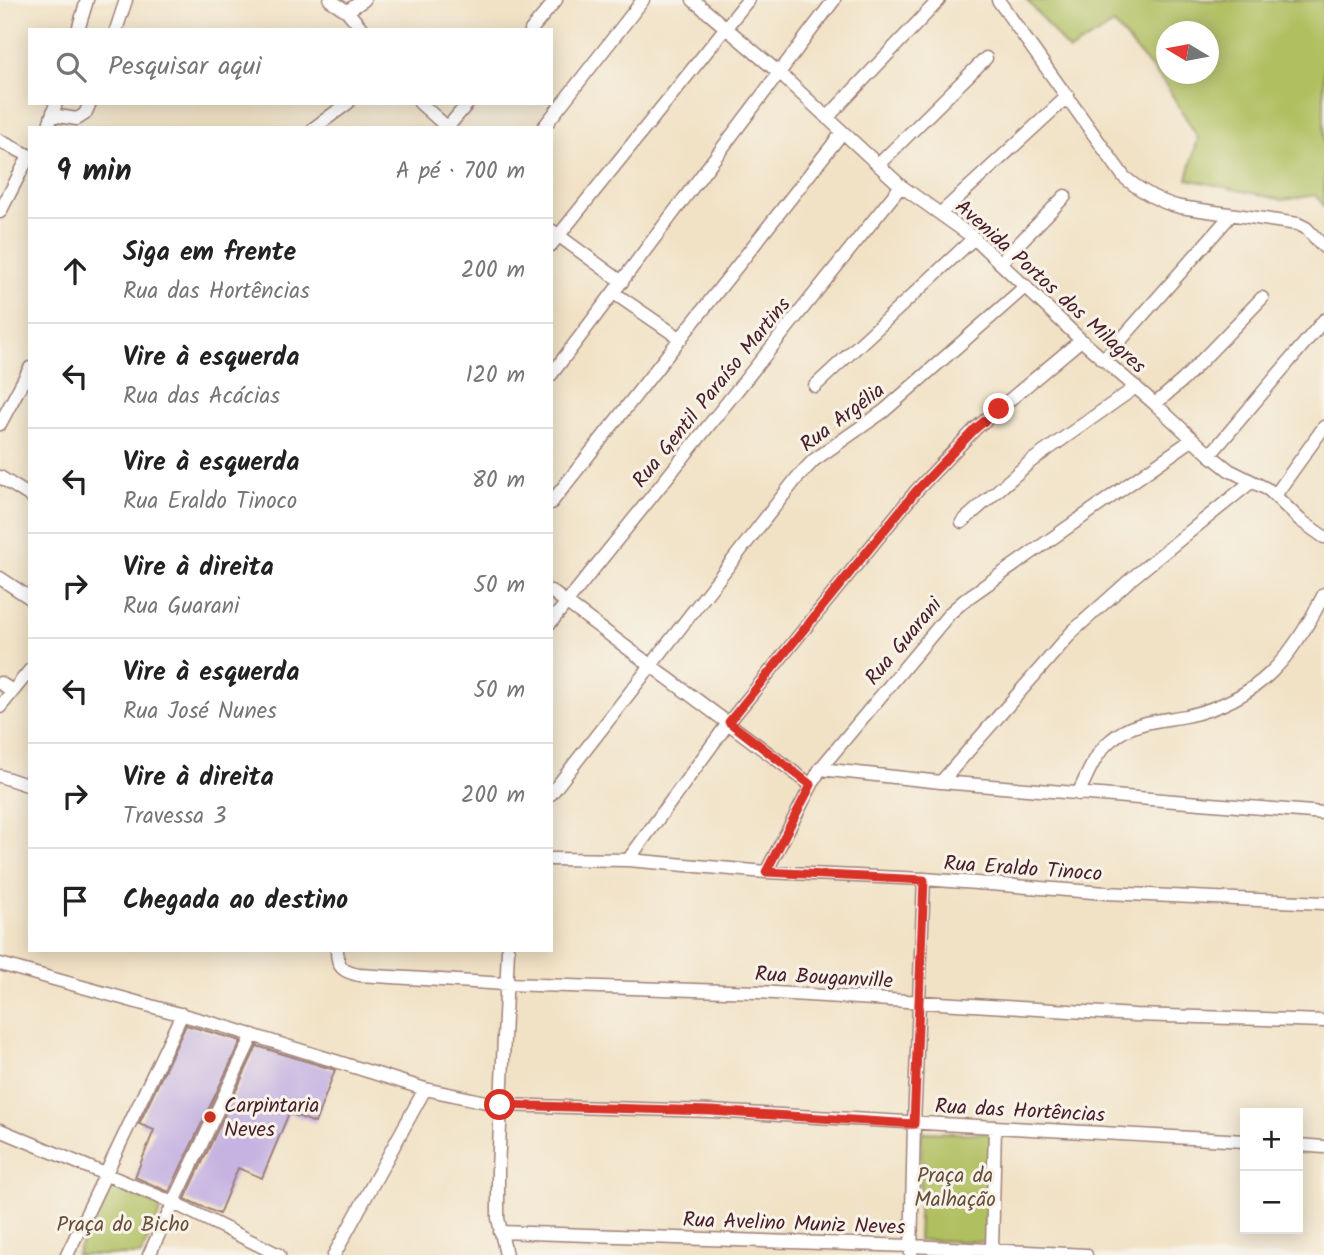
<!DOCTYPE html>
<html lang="pt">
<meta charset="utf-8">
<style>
body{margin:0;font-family:Kalam,sans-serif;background:#f6f6f6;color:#222}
.controls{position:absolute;right:21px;bottom:21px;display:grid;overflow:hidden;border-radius:0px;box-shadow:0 4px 18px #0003}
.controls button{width:63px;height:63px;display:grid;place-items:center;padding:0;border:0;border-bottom:2px solid #e0e0e0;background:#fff;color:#222;font:35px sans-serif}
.compass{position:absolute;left:1156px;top:21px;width:63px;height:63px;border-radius:50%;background:#fff;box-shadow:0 4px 18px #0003;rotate:280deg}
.stop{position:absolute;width:21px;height:21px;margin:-16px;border:5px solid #d93025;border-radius:50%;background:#fff}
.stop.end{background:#d93025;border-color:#fff;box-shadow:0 2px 7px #0008}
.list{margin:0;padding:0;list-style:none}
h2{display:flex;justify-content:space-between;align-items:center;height:91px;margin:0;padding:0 28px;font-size:30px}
h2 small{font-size:23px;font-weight:400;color:#767676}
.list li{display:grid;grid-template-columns:46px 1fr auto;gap:21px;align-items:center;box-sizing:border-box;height:105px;padding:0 28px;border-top:2px solid #e0e0e0}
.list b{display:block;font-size:26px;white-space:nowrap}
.list p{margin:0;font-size:23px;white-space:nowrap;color:#767676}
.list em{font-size:23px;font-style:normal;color:#767676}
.icon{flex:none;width:38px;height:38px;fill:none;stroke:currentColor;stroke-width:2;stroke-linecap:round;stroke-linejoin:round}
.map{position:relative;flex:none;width:1324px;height:1255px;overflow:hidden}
.search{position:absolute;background:#fff;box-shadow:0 4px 18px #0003;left:28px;top:28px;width:525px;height:77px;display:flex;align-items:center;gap:18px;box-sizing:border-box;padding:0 24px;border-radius:0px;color:#767676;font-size:26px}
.panel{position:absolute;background:#fff;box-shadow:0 4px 18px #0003;left:28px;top:126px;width:525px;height:826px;border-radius:0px}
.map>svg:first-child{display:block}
</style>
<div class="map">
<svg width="1324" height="1255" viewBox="0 0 1324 1255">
<rect width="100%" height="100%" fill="#f7f3e8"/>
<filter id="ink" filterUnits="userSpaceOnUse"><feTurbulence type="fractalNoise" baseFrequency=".0143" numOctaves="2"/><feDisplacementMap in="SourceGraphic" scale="14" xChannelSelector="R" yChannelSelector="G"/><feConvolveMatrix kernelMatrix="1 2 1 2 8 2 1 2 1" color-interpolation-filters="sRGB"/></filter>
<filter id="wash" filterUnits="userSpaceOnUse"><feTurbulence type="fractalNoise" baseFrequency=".00686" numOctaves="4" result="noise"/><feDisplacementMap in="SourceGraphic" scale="28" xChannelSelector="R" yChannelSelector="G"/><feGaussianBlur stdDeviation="1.57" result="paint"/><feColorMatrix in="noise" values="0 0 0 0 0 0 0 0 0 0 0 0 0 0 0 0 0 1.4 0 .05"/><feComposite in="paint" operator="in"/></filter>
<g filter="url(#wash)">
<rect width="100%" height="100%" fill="#f1e2c6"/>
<path fill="#b0bf61" stroke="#7d6f46" stroke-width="2" fill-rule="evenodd" d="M1027,0H1324V207L1316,195L1283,200L1187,179L1198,138L1166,85L1114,24L1069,51ZM1166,32H1208V74H1166Z
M922,1132L992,1134L988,1242L918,1240Z
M109,1183L162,1208L141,1255H76Z"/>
<g id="blocks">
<path fill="#c6b3e1" d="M186,1025L241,1041L169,1192L135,1177L154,1130L139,1124Z
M257,1046L335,1070L315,1123L289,1113L262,1178L238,1168L219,1214L185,1199Z"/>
</g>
</g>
<g filter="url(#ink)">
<use href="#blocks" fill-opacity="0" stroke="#9e8078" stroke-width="2"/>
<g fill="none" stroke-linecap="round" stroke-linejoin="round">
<g stroke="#9e8078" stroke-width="15">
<path id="street" d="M330,0L347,11L363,30
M693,0L778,72L901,186L974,238L1081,340L1155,404L1210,455L1229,470L1269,490L1300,520L1324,537
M998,0L1124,177C1141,191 1158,202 1180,207L1298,224L1306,228L1324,247
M347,11L364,0
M78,30L87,0
M116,30L126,0
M531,30L556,0
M420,103L448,128
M52,115L77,119L85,114L90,103
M827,118L939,0
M48,128L56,103
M314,128L348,103
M447,128L468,103
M543,128L643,0
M0,141L30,156
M878,165L986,58
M0,212L29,156
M941,213L1068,96
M551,230L622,282
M551,245L748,0
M1000,263L1065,196
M614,293L681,339
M1104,359L1231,215
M551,375L834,0
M815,386L974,238
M1155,404L1183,380L1262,298
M0,424L30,368
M1210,455L1324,320
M0,477L30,496
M1276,494L1324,427
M551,503L842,133
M962,522L1030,462L1136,387
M0,578L30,598
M551,591L811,785
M551,622L901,186
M0,683L13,691
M0,707L30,670
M820,769L941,782L1324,813
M0,776L30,786
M941,782L1073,631L1131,579L1251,482
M551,794L796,479L814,460L884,411L1026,286
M1078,794C1087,776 1095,753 1111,740C1133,721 1159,721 1186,716C1259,700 1292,658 1324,594
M551,859L628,860L766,872L924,879L1106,893L1324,903
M628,860L729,722L916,491L975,429L1081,340
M766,872L820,769L950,613L966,599L1193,439
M337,950C337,967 343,972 359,975L506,984L758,992L1135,1015L1324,1021
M0,964L226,1027L425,1089L500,1105L711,1111L1245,1141
M0,1130L174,1203L279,1255
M1298,1145L1324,1147
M500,1232L912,1246L1086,1255
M992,1250L995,1127
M67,1255L182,1014
M149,1255L253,1035
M334,1255L425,1089
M506,1255L498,1218V1170L508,950
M911,1255L914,1124L924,879"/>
</g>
<use href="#street" stroke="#fff" stroke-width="12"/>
</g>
</g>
<g fill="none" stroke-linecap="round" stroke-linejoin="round" filter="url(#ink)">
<path stroke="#d93025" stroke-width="9" d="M500,1105L711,1111L914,1124L924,880L766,872L811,785L729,722L916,491L975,429L999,409"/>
</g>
<circle fill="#c8321e" stroke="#f7f3e8" stroke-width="2.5" cx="210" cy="1117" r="7"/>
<g text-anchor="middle" stroke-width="6" stroke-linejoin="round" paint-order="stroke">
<g font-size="21" fill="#4a1f2b" stroke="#f7f3e8">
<text transform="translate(1051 286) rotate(42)" y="7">Avenida Portos dos Milagres</text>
<text transform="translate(711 392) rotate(-51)" y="7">Rua Gentil Paraíso Martins</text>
<text transform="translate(842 417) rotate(-37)" y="7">Rua Argélia</text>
<text transform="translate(903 641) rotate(-50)" y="7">Rua Guarani</text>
<text transform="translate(1023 868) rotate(4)" y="7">Rua Eraldo Tinoco</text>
<text transform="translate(824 977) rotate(3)" y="7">Rua Bouganville</text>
<text transform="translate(1020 1110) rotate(3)" y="7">Rua das Hortências</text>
<text transform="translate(794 1223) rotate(2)" y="7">Rua Avelino Muniz Neves</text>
</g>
<g font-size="21" fill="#4a1f2b" stroke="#f7f3e8" text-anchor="start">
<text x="224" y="1112">Carpintaria<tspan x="224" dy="24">Neves</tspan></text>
</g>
<g font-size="21" fill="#694f3b" stroke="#f7f3e8">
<text x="955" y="1182">Praça da<tspan x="955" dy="24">Malhação</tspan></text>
<text x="123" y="1231">Praça do Bicho</text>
</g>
</g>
</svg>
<div class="controls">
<button>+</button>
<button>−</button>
</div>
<svg class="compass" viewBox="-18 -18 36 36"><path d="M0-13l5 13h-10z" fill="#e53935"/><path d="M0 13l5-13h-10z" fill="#767676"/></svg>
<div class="stop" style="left:500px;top:1105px"></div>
<div class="stop end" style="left:999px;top:409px"></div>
<div class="search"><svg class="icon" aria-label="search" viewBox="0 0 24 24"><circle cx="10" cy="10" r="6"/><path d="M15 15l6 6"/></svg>Pesquisar aqui</div>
<section class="panel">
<h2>9 min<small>A pé · 700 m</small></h2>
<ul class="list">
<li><svg class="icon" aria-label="ahead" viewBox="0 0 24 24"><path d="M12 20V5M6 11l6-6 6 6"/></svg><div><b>Siga em frente</b><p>Rua das Hortências</p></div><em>200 m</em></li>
<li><svg class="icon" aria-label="left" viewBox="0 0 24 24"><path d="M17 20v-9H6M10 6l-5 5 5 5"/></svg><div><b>Vire à esquerda</b><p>Rua das Acácias</p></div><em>120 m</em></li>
<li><svg class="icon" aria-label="left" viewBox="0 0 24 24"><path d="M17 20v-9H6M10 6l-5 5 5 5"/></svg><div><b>Vire à esquerda</b><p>Rua Eraldo Tinoco</p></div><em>80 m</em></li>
<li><svg class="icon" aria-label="right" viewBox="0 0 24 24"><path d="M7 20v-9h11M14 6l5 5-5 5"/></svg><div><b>Vire à direita</b><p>Rua Guarani</p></div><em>50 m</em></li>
<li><svg class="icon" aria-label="left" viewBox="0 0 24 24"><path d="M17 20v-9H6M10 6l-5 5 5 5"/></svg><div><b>Vire à esquerda</b><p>Rua José Nunes</p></div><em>50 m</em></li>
<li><svg class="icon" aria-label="right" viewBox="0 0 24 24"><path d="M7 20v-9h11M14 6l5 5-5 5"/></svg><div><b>Vire à direita</b><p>Travessa 3</p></div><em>200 m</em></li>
<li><svg class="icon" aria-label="arrive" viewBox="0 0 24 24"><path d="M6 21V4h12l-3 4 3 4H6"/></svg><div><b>Chegada ao destino</b></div></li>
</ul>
</section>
</div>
